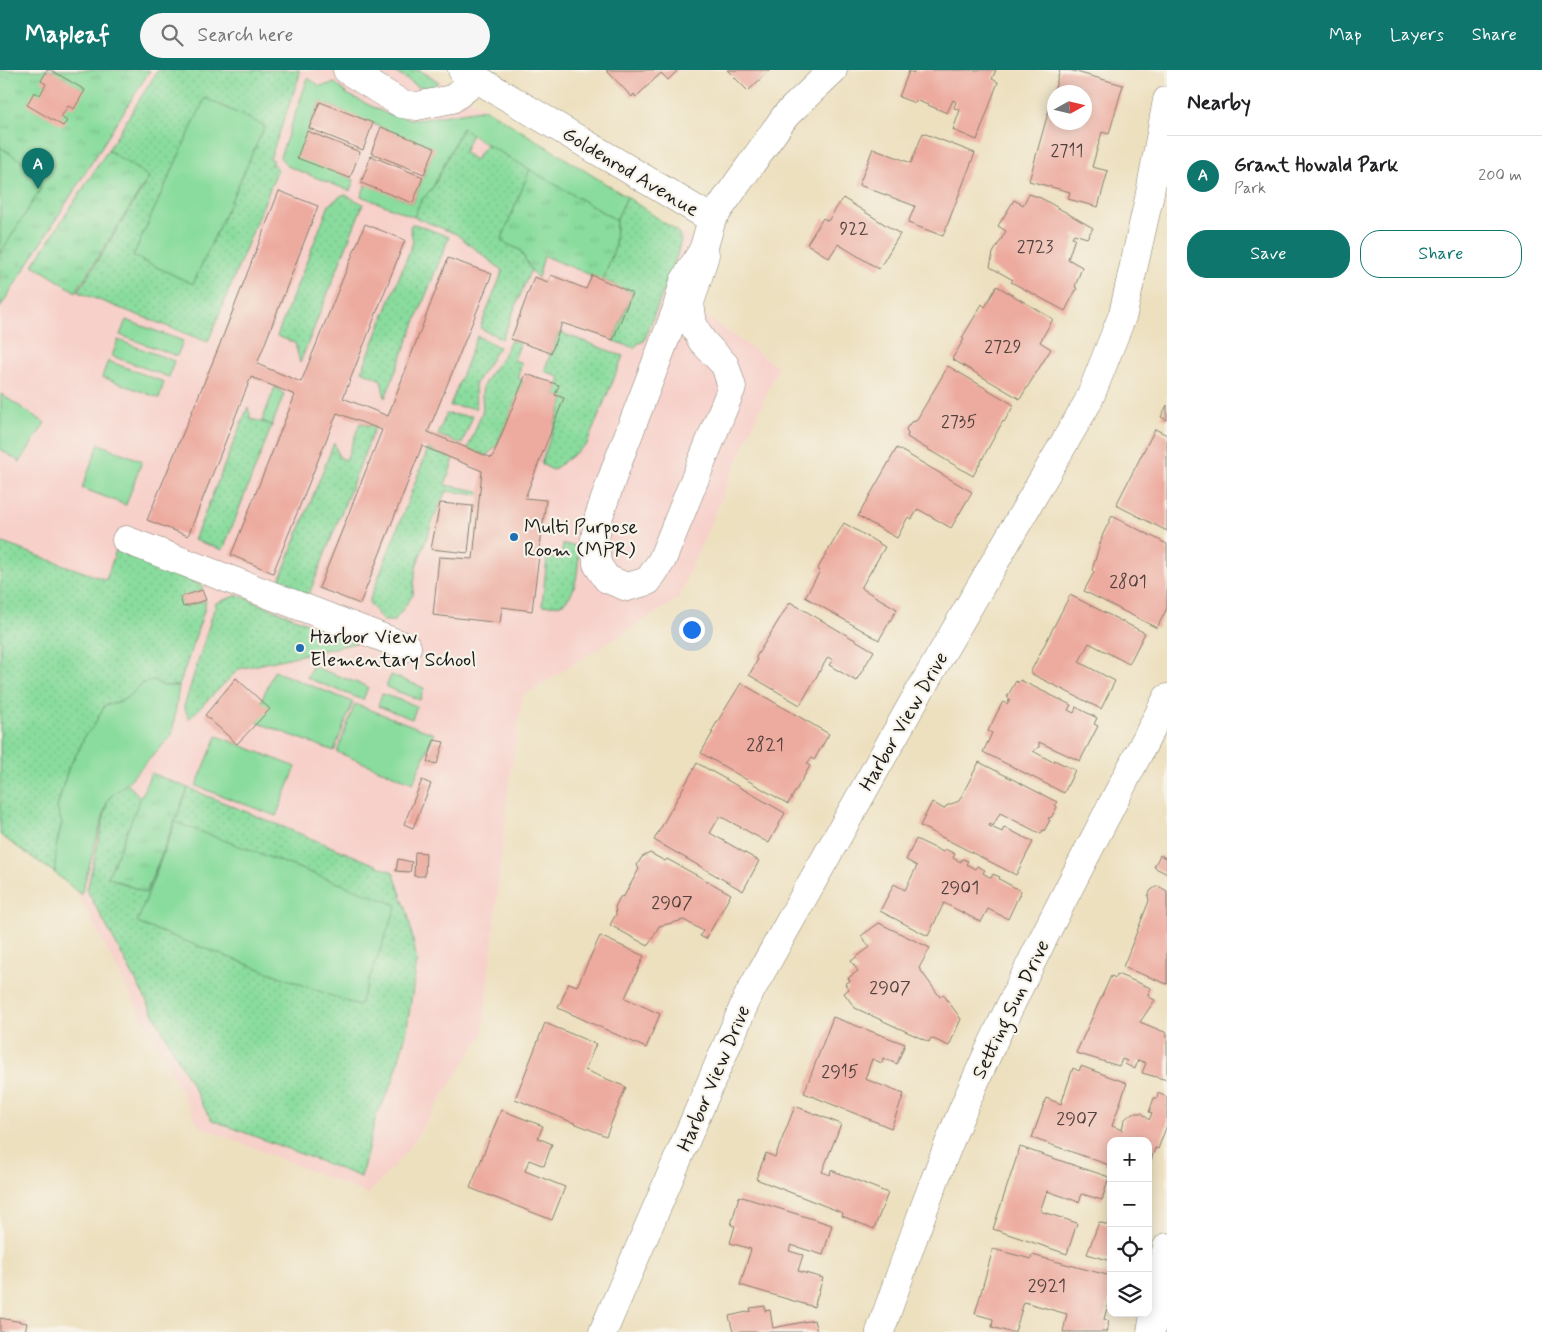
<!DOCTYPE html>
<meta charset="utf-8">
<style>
body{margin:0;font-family:Mynerve,sans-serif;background:#f6f6f6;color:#202124}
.controls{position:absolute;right:15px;bottom:15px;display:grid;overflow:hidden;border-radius:10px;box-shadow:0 2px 12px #0003}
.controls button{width:45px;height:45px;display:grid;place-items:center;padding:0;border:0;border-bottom:1px solid #e0e0e0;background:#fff;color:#202124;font:25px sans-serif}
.compass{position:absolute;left:1047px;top:15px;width:45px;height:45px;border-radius:50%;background:#fff;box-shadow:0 2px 12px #0003;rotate:82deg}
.you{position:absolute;left:691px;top:559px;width:18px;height:18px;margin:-12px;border:4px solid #fff;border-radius:50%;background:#1a73e8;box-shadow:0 0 0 8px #1a73e833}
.badge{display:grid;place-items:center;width:32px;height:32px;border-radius:50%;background:#0f766e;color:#fff;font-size:16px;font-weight:700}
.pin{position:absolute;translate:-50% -41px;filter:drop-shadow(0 1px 2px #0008)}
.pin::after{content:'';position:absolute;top:26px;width:18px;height:15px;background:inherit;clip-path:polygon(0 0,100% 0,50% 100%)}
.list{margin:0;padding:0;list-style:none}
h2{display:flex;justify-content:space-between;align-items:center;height:65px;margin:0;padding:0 20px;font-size:21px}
h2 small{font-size:16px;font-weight:400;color:#757577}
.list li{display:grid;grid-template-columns:32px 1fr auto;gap:15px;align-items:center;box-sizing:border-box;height:80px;padding:0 20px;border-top:1px solid #e0e0e0}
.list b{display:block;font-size:19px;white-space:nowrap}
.list p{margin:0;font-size:16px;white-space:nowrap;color:#757577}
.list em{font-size:16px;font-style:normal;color:#757577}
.actions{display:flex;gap:10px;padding:15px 20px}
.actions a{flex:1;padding:11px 0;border:1px solid #0f766e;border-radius:20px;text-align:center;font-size:18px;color:#0f766e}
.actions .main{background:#0f766e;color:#fff}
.icon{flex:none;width:28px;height:28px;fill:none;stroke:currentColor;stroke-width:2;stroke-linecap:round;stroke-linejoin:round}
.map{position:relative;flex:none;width:1167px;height:1262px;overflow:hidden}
header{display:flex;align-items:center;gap:30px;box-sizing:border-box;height:70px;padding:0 25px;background:#0f766e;color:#fff}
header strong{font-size:24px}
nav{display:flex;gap:28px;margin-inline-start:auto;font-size:18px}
.search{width:350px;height:45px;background:#f6f6f6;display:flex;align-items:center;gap:12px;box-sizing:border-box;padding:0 18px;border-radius:28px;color:#757577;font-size:19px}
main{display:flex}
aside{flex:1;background:#fff}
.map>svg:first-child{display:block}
</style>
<header>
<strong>Mapleaf</strong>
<div class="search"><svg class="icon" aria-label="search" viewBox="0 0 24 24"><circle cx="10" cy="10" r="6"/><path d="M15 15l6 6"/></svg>Search here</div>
<nav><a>Map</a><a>Layers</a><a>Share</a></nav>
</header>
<main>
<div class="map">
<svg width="1167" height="1262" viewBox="0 0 1167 1262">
<defs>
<pattern id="grass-dots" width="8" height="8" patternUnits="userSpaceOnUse" patternTransform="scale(1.25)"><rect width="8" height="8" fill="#89dc9d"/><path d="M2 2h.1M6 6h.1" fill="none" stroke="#76bc87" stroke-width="1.8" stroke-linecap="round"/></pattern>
<pattern id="park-tufts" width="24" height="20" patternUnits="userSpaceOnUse" patternTransform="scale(1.25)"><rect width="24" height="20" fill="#89dc9d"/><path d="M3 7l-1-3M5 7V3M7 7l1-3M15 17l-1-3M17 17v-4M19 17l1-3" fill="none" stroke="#76bc87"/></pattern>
</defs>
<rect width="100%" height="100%" fill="#f7f3e8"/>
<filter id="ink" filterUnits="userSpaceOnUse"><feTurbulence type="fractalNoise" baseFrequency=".02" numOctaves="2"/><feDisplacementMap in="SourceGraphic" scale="10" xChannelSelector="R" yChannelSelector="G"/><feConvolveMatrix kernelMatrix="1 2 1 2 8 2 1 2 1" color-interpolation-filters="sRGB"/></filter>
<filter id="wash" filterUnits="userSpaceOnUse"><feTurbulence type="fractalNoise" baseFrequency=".0096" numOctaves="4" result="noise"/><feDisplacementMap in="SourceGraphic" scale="20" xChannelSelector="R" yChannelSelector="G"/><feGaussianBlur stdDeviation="1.12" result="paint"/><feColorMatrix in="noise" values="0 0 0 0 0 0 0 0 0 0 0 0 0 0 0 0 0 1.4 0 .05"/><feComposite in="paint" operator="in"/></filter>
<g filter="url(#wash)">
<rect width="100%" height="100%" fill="#ede0bf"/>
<path fill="#f7d0ca" d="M150,0H424L666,154L717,184L704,217L702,243L778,297L678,529L523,626L508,721L483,964L407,1081L368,1124L199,1056L74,817L0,765V238Z"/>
<path fill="url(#grass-dots)" stroke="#527c5c" d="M158,0H299V7L270,89L274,90L270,95L274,94L277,101L208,272L78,222L149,108L108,80Z
M391,0H419L439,12L434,17H419Z
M462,58L472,64L464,82L475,90L486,74L530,99L509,174L520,180L531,199L502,269L480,258L500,208L502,200L456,164L414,147L419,133L433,117Z
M342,125H346L363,134L300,293L295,273L277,266L329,135Z
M627,127L666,154L672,157L679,164L681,170L677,185L644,271L637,274L635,278L613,271L632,223L603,210L615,177L616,150Z
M412,154L418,155L449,167L385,328L381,310L362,301L413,172L410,157Z
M559,262L623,286L587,374L553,400L541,394L564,328L555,325L561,308L544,301Z
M477,266L499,277L475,314L476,338L450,336Z
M511,270L520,274L514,290L522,293L518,306L523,312L497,375L487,386L468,378L483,340L482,324L483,316L493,299L502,288Z
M248,337L251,349L272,355L223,480L194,470Z
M446,344L473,346L462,374L438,365Z
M360,353L375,357L308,527L278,514L334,373L339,387L346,390Z
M428,379L454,389L445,415L479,421L478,425L446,421L435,445L416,497L413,525L394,551H383L369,532Z
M0,472L106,510L116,480L203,516L202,520L180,528L184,537L206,530L204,541L179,616H163L154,610L122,631L105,635L93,657L85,665L80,678L68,699L57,738L62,753L56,778L55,803L0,765Z
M563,474L579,476C578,493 579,531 557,535C552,536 547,535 542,536L547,488L561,489Z
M238,525L356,573L239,599L189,649L184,637L216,533Z
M127,713L141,728L108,807L146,823L188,718L393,802L408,844L417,891L406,964L392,1014L376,1046L361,1107L212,1050L207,1043L87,820L108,729Z"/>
<path fill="url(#park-tufts)" stroke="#527c5c" d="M0,0H150L0,238Z
M108,80L149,107L76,222L33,195Z
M530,99L616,150L615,177L603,210L544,186L538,208L533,203L520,180L501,171Z
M151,703L188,718L146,823L108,807Z"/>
<path fill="#89dc9d" stroke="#527c5c" d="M308,8L320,16L335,13L347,24L387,44L417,50L486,39L627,127L616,150L486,74L462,58L433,117L420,132L414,147L361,126L366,114L413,133L434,79L320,32L307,61L336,102L354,110L350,121L287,96L280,87Z
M205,28L265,56L193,214L133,186Z
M0,77L37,101L40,120L0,184Z
M126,250L183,271L177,286L120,265Z
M118,270L174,291L169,307L112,286Z
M108,291L164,312L159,328L102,307Z
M275,317L284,324L272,355L262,351Z
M1,324L45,353L20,392L0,379Z
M99,374L142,391L126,435L82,418Z
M312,596L368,617L363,630L307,608Z
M274,601L353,632L334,681L253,651Z
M391,605L424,618L420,630L386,617Z
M154,610L163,616H179L172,665L127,713L108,729L81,825L55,803L56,778L62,753L57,738L68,699L80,678L85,665L93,657L105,635L122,631L135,621L141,614Z
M382,624L417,636L412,649L378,636Z
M355,634L434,664L413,713L337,682Z
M217,666L296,697L276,746L196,716Z
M175,752L397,835L359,936L137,853Z"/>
<g id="blocks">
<path fill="#edaa9f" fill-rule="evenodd" d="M47,0H51L85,20L74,39L68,36L61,47L67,51L63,56L27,35L34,22L40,25L46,14L41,11Z
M606,0H678L668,10L661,3L636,27L634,24L632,27Z
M727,0H770L748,21Z
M914,0L919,1L920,0H996L992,9L998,12L977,70L953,60L960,40L954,38L956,32L953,30L947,43L916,30L915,33L899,27L909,1L913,3Z
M1060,0H1069L1123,15L1109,64L1102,62L1092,97L1108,101L1098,137L1068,129L1070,122L1029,111ZM1054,22H1084V52H1054Z
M320,32L373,53L363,80L309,58Z
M381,57L435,78L424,104L371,83Z
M307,61L360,82L350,108L297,88Z
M923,63L975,83L943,166L908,153L915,136L859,115L873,78L911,93Z
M371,86L423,107L413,133L361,113Z
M279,121L318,136L257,294L301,312L365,154L405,170L343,328L388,346L448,188L492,204L428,362L492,388L526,304L559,315L555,325L564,328L525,428L546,430L532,541L502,537L500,553L433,545L439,487L473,489L482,401L422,376L360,534L319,518L382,360L337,343L273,503L231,485L295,325L251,307L188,466L147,450L218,279Z
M1029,124L1041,128L1093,158L1087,168L1074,164L1072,167L1075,168L1068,189L1082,197L1075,217L1077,218L1065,241L1011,212L1013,210L990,197L993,183L1006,161L998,156L1014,130L1023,135Z
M843,128L900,164L879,199L838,174L829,188L807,174L823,148L828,151Z
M551,205L586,219L592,205L632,223L613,270L562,253L551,283L511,269L534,207L548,212Z
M997,216L1053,249L1040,272L1051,279L1020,329L952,289L964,269L962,268L982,234L985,237Z
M948,296L1014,335L1004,352L1003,351L973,406L907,367L908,364L906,359L911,352L916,351Z
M1167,335V350L1161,347Z
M1155,359L1167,365V461L1116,435Z
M897,378L972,422L951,458L918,439L912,449L908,447L897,468L858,446Z
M440,433L473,436L468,483L431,479Z
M1112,446L1167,474V538L1157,558L1084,521L1094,502L1092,500L1103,464Z
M844,453L885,477L861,518L897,539L879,570L805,527L820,501L817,500Z
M202,520L206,530L183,537L180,527Z
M1070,525L1145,563L1129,594L1089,573L1079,592L1115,611L1101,639L1030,603Z
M790,532L874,581L856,611L829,595L833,590L828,587L800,635L749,605L757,591L756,587Z
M236,608L270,639L237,674L205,645Z
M1020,610L1071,635L1068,640L1074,643L1076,637L1097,648L1094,654L1098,656L1080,691L1039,672V677L1033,681L1053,692L1054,690L1075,700L1064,723L983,682L992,663L988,661L1002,633L1003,632L1007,634L1010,629L1007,627L1016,611L1018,613Z
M741,613L829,664L814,690L811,688L807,694L810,696L788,734L701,683L713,662H711Z
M434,670L444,672L437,694L427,692Z
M979,692L1057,732L1055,735L1057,737L1051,748L1049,747L1048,749L1050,750L1044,761L1043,760L1041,764L1000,743L993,756L990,754L989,756L1002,762L1004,757L1033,772L1016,805L920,756L932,732L944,739L946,736L959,731Z
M697,693L785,743L769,773L720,746L710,763L759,791L743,821L654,770Z
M422,710L431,714L413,758L404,754Z
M916,769L943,782L945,779L955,784L953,788L961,792L962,789L968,791L966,794L975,799L977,796L985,800L983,803L991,808L993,804L1000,807L999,809L1021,821L1008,849L988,839L981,852L944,833L928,866L880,841L894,814L905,820L917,796L906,790Z
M415,782L426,783L425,806H414Z
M650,783L665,791L667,789L731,824L706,869L700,866L703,861L684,850L659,856L648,876L610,855L616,844L615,837L620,827L624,826L639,799L637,795L642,787Z
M1160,785L1167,789V804L1154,797Z
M398,789L412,792L410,802L396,801Z
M1158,816L1167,821V914L1123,897L1149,831L1148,826L1151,820Z
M879,853L930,878L919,898L940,927L943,924L961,949L949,976L931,968L929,972L855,938L844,923L849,919L845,914L850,911L848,908L858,901L851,891L870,877L861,866Z
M600,866L644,886L625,928L660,944L646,978L558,938L569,913L577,916Z
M1117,904L1151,918L1148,924L1149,927L1155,930L1140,952L1167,963V1010L1142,1003L1146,993L1138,990L1135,999L1125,994L1127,991L1122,989L1119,996L1076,983L1111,906L1116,908Z
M833,947L905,974L897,994L883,988L882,993L872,989L865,1009L904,1024L891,1058L804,1023Z
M545,953L596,974L585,1000L626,1017L606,1066L515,1029Z
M1081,996L1127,1013L1112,1056L1122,1060L1124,1050L1132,1043H1142L1149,1050L1152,1043L1149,1042L1154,1028H1157L1158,1023L1167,1027V1055L1158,1079L1155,1078L1149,1096L1148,1071H1111V1099L1108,1098L1109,1095L1032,1068L1046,1028L1061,1034L1073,998L1079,1001Z
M795,1036L841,1054L822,1102L830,1105L831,1100L888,1123L874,1159L842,1146L843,1143L756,1109L766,1083L775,1087Z
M501,1040L543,1056L538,1068L552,1074L544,1096L529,1090L525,1101L565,1117L552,1150L470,1118Z
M1020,1077L1109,1107L1102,1130L1082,1124L1079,1132L1047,1121L1040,1141L1077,1153L1067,1184L993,1159Z
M739,1126L832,1155L823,1185L791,1175L789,1181L803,1185L798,1201L823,1208L814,1237L740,1215L751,1179L730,1173L735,1156L731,1155Z
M1099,1152L1111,1156V1191L1087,1184Z
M993,1179L1031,1189L1032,1185L1111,1206V1223L1104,1249L1109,1251L1106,1262H1063L1067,1244L1024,1232L1015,1262H1009L992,1257L993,1249L975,1244Z
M765,1236V1241L770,1240L773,1258L814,1250L817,1262H733L729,1246L751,1241L750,1238Z
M0,1248L27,1253L25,1262H0Z"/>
</g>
</g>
<g filter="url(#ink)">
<use href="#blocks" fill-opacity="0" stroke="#847e6e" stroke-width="1"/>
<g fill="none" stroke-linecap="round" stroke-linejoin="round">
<g stroke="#847e6e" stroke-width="29">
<path id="minor" d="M347,0L402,34L417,36L452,29L478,9
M462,0L712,149L786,45L833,0
M704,177L705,185L690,233L693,254L702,271L725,295L732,317L662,490L648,511L627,517L607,509L597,494L595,469L599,446L616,397L676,241L684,211L703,180L704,177L712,149
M126,470L407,577
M603,1262L749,924L915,629L1088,332L1123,244L1149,128L1167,30
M880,1262C907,1185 934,1107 966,1032C1026,894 1099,762 1167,628
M1151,1262L1163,1193L1167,1177"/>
</g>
<use href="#minor" stroke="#fff" stroke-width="28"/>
</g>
</g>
<g fill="#1f6fb2" stroke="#f7f3e8" stroke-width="2">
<circle cx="514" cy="467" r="5"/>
<circle cx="300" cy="578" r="5"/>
</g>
<g text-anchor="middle" stroke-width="4.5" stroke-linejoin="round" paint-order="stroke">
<g font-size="18" fill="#50403d">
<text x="1067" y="86">2711</text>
<text x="854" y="164">922</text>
<text x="1035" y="182">2723</text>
<text x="1003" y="282">2729</text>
<text x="959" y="357">2735</text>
<text x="1128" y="517">2801</text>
<text x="765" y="680">2821</text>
<text x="960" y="823">2901</text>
<text x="672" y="838">2907</text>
<text x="890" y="923">2907</text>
<text x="840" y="1007">2915</text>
<text x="1077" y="1054">2907</text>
<text x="1047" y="1221">2921</text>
</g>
<g font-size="20" fill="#1c1c1c" stroke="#f7f3e8">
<text transform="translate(631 101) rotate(31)" y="7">Goldenrod Avenue</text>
<text transform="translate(903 651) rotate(-60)" y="7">Harbor View Drive</text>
<text transform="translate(1010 939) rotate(-64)" y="7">Setting Sun Drive</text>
<text transform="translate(713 1008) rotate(-67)" y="7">Harbor View Drive</text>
</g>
<g font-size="20" fill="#1c1c1c" stroke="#f7f3e8" text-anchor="start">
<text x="524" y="463">Multi Purpose<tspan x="524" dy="23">Room (MPR)</tspan></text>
<text x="310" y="573">Harbor View<tspan x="310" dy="23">Elementary School</tspan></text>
</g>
</g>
</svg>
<div class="controls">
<button>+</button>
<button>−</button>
<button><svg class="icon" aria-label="locate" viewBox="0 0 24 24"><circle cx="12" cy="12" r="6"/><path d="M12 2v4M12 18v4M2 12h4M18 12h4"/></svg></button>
<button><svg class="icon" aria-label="layers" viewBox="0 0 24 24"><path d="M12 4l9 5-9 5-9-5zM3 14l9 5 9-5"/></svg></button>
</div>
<svg class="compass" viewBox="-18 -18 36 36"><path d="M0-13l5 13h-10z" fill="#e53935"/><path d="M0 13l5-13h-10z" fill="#757577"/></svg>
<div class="you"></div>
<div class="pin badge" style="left:38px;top:119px">A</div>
</div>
<aside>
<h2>Nearby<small></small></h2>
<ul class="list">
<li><span class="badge">A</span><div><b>Grant Howald Park</b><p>Park</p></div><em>200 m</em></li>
</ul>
<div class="actions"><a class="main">Save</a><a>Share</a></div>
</aside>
</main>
